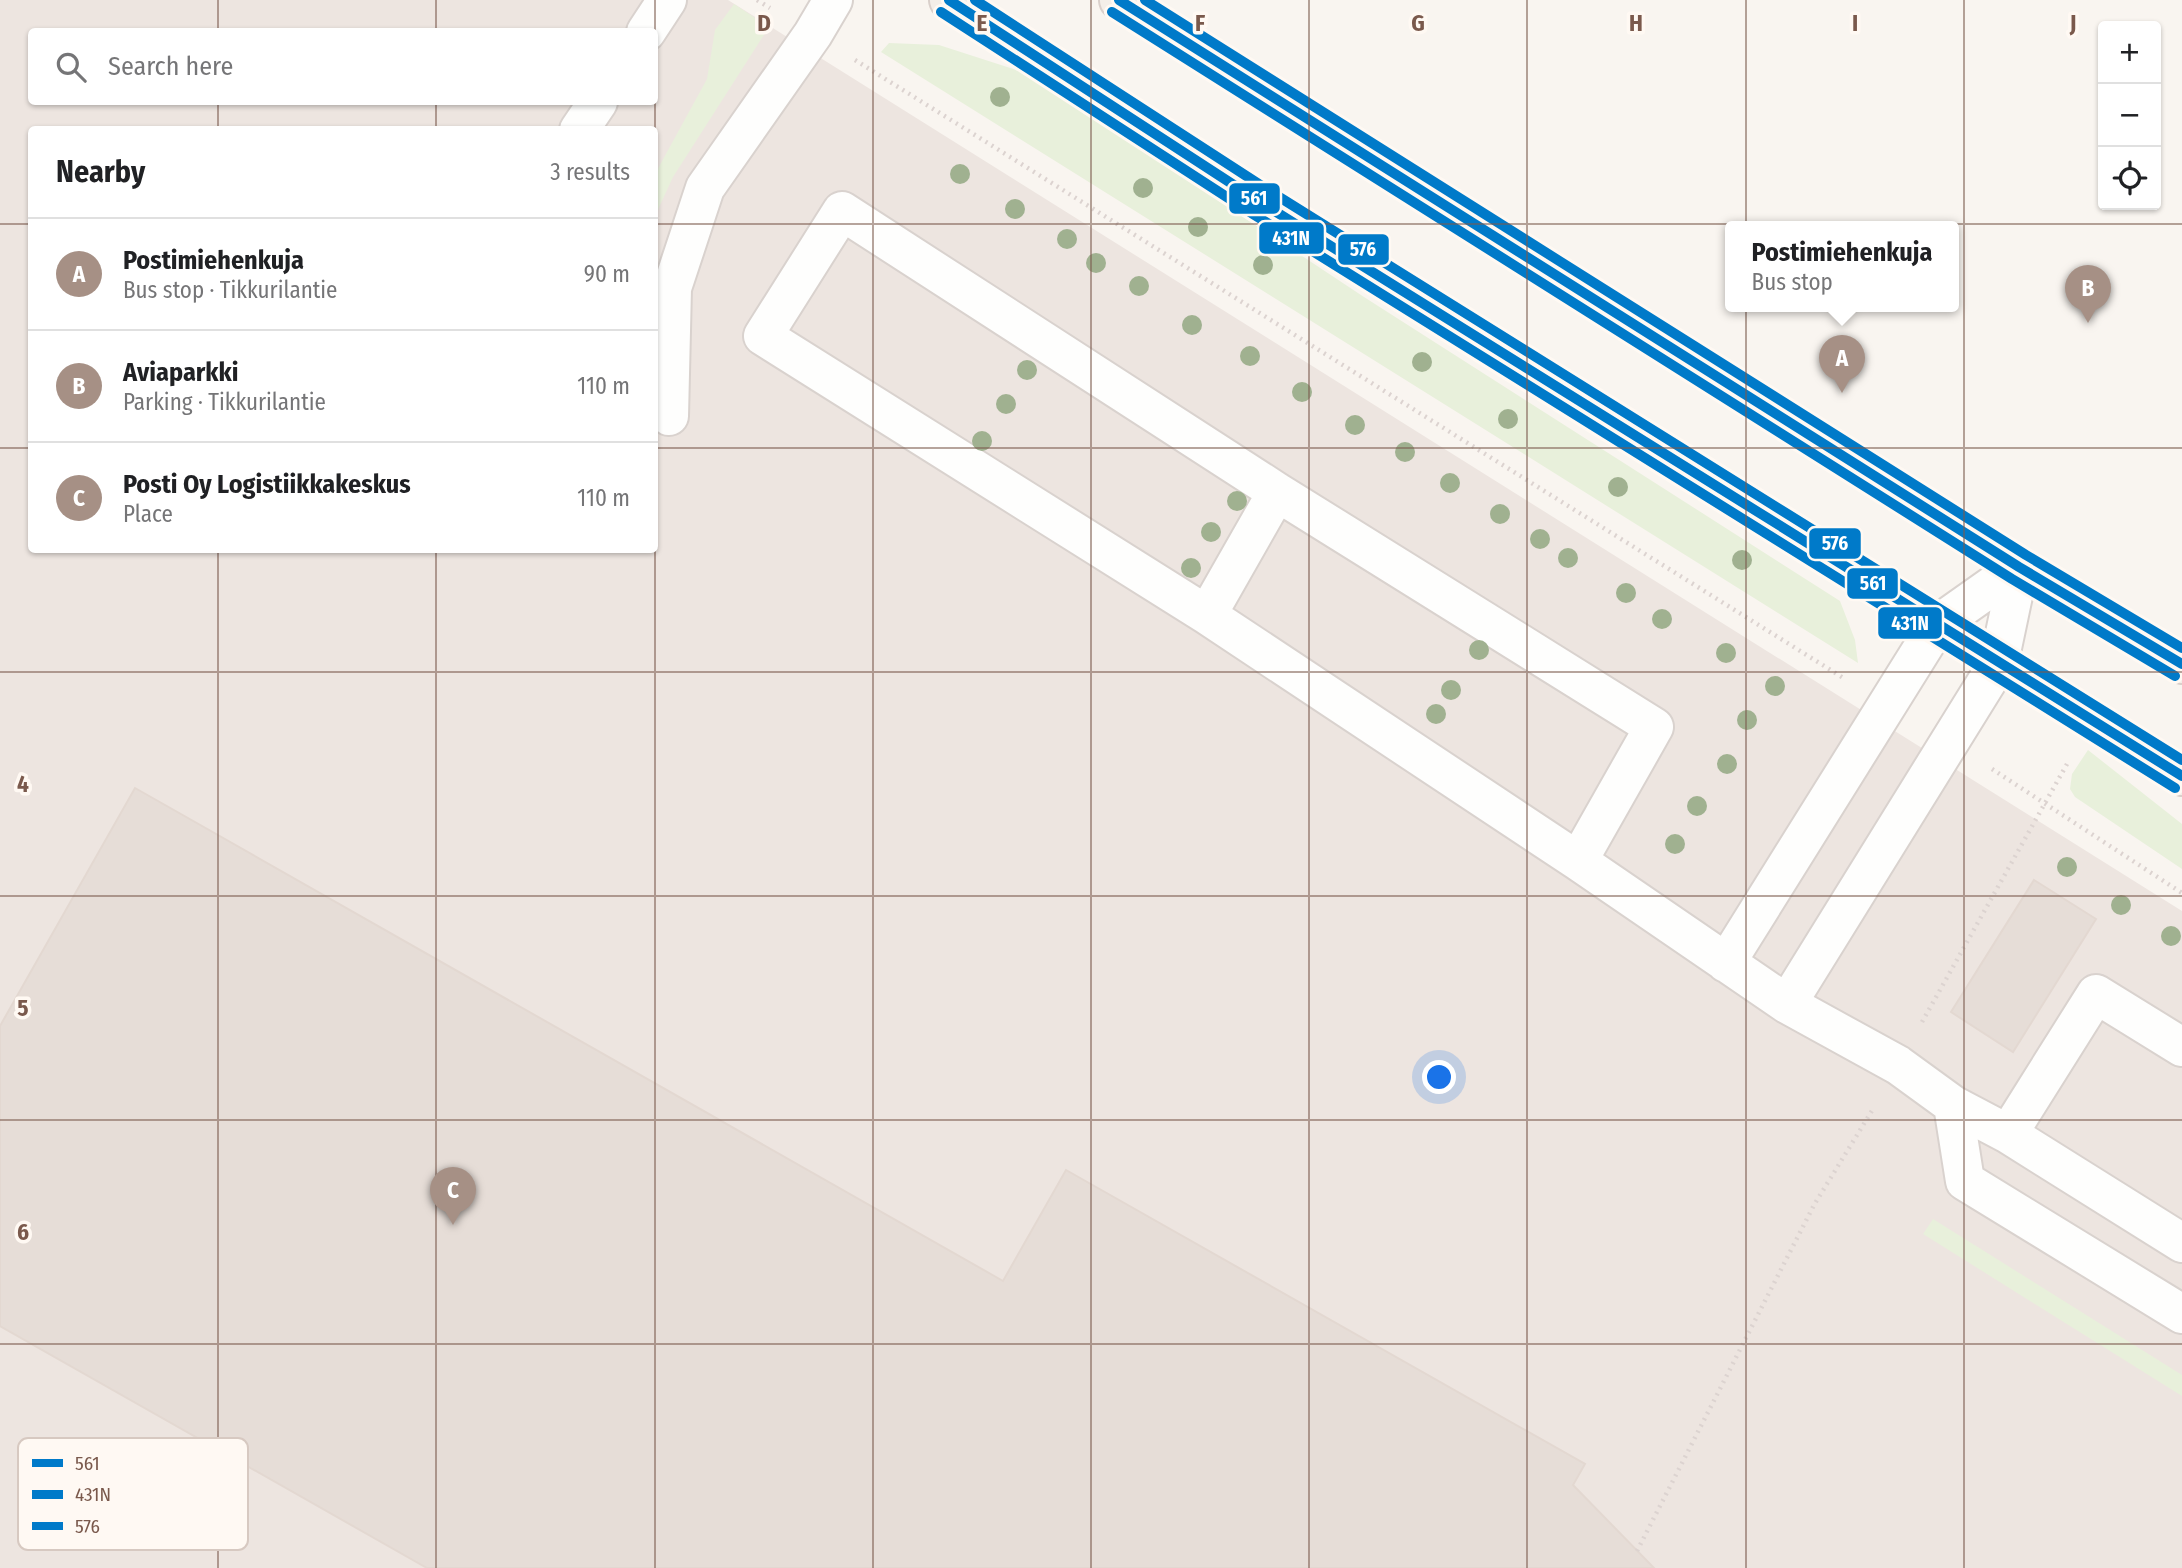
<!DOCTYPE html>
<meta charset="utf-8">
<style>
body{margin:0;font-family:"Fira Sans Condensed",sans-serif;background:#f6f6f6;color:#202124}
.controls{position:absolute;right:21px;top:21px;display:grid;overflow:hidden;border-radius:7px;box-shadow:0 2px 5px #0004}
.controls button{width:63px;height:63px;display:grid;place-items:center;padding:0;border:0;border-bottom:2px solid #e0e0e0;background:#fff;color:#202124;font:35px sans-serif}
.you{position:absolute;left:1440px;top:1078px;width:24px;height:24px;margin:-18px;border:5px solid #fff;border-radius:50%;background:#1a73e8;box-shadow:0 0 0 10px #1a73e833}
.badge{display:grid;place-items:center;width:46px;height:46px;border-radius:50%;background:#a69085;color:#fff;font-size:23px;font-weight:700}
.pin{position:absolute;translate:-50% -58px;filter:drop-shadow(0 2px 4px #0008)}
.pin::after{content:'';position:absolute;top:37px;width:24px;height:21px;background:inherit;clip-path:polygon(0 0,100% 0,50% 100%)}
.popup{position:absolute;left:1725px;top:221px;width:234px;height:91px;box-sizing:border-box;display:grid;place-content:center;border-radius:7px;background:#fff;filter:drop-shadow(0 2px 5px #0005);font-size:23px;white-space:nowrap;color:#757577}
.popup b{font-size:26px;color:#202124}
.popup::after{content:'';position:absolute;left:50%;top:100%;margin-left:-14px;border:14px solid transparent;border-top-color:#fff}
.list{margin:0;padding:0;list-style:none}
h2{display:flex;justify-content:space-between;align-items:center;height:91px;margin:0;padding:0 28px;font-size:30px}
h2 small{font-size:23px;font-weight:400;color:#757577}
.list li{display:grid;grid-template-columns:46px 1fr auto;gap:21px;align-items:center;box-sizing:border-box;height:112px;padding:0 28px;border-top:2px solid #e0e0e0}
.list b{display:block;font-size:26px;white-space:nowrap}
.list p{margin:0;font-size:23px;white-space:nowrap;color:#757577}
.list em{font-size:23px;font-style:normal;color:#757577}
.icon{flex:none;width:38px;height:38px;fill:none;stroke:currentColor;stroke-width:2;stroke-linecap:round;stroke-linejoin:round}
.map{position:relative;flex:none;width:2182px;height:1568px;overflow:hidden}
.search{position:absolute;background:#fff;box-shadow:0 2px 5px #0004;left:28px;top:28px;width:630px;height:77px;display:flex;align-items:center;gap:18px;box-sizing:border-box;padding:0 24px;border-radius:7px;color:#757577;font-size:26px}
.panel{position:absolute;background:#fff;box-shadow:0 2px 5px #0004;left:28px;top:126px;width:630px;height:427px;border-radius:7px}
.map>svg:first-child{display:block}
</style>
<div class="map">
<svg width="2182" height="1568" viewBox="0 0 2182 1568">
<rect width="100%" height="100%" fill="#f9f5f0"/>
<path fill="#ede5e0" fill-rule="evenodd" d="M0,0H728L2182,911V1568H0ZM32,32H654V102H32ZM32,130H654V550H32Z"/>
<path fill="#e8f0db" d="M734,4L769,27L673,177L655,216V174L707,79L715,30Z
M889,43L939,45L1026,73L1364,297L1840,601L1855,640L1858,663L881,52Z
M2088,750L2182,824V869L2075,797L2070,789L2072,774Z
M1933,1219L2182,1375V1396L1923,1234Z"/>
<path fill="#e6ddd7" stroke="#e3d8d1" stroke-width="2" d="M135,788L1003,1281L1066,1170L1585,1464L1573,1485L1654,1568H427L0,1326V1026Z
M2034,880L2096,919L2013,1052L1951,1012Z"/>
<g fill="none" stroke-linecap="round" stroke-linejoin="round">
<g stroke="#d9d2ce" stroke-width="42">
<path id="minor" d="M646,32L667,0
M579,130L598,102
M669,416L672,288L705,188L813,34L833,0
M1207,615L1277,492
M1578,861L1654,727L1277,492L842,211L763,336L1207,615L1578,861L1787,1004L1898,1065L1953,1105L2008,1134L2182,1243
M1726,963L1937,625L2019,567
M1787,1004L1999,662L2019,567
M1953,1105L1965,1181L2182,1314
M2008,1134L2096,994L2182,1047"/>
</g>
<g stroke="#dad0cb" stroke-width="42">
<path id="major" d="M949,0L1260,202L2182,776
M1119,0L2019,567L2182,664"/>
</g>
<path stroke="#dcd3d0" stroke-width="4.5" stroke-dasharray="2 5" stroke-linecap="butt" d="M757,0L770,8
M855,60L1845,679
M1992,769L2182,893
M1922,1022L2067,764
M1637,1551L1814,1205L1873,1109"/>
<use href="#minor" stroke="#fefefd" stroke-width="38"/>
<use href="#major" stroke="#f4eee8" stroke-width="38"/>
<g stroke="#fff9f3" stroke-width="16">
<path id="bus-1" d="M949,0L1260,202L2182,776
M1119,0L2019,567L2182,664"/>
</g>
<g stroke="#fff9f3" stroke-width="16">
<path id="bus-2" d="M941,12L1253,214L2175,788
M1112,12L2012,579L2175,676"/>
</g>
<g stroke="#fff9f3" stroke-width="16">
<path id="bus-3" d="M975,0L1268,190L2182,760
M1145,0L2026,555L2182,648"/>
</g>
<use href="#bus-1" stroke="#007ac9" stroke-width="10"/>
<use href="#bus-2" stroke="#007ac9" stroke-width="10"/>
<use href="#bus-3" stroke="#007ac9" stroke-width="10"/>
</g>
<g fill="#a0b190">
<circle cx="1000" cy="97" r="10"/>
<circle cx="960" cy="174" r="10"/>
<circle cx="1143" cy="188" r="10"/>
<circle cx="1015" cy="209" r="10"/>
<circle cx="1198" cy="227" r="10"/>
<circle cx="1067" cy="239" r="10"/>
<circle cx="1096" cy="263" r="10"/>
<circle cx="1263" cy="265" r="10"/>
<circle cx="1139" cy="286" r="10"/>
<circle cx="1192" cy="325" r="10"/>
<circle cx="1250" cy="356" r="10"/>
<circle cx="1422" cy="362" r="10"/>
<circle cx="1027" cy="370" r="10"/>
<circle cx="1302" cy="392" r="10"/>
<circle cx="1006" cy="404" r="10"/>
<circle cx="1508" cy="419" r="10"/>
<circle cx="1355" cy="425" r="10"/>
<circle cx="982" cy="441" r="10"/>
<circle cx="1405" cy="452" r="10"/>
<circle cx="1450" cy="483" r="10"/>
<circle cx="1618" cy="487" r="10"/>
<circle cx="1237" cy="501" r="10"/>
<circle cx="1500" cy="514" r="10"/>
<circle cx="1211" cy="532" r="10"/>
<circle cx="1540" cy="539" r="10"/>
<circle cx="1568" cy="558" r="10"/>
<circle cx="1742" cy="560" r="10"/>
<circle cx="1191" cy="568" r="10"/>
<circle cx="1626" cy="593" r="10"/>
<circle cx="1662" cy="619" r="10"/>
<circle cx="1479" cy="650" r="10"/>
<circle cx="1726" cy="653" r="10"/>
<circle cx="1775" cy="686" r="10"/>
<circle cx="1451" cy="690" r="10"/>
<circle cx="1436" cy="714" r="10"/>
<circle cx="1747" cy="720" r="10"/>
<circle cx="1727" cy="764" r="10"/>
<circle cx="1697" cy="806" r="10"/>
<circle cx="1675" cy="844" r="10"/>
<circle cx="2067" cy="867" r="10"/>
<circle cx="2121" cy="905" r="10"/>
<circle cx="2171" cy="936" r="10"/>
</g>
<path fill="none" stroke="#7a594c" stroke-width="2" stroke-opacity="0.55" d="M218,0V32M436,0V32M655,0V1568M873,0V1568M1091,0V1568M1309,0V1568M1527,0V1568M1746,0V1568M1964,0V1568M218,102V130M436,102V130M0,224H32M654,224H2182M0,448H32M654,448H2182M218,550V1568M436,550V1568M0,672H2182M0,896H2182M0,1120H2182M0,1344H2182"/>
<rect x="18" y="1438" width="230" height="112" rx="10" fill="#fff9f3" stroke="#d7c9c1" stroke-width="2"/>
<rect x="32" y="1459" width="31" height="8" fill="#007ac9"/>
<rect x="32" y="1490" width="31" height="9" fill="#007ac9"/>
<rect x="32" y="1522" width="31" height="8" fill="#007ac9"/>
<g font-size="19" fill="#7a594c">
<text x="75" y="1470">561</text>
<text x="75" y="1501">431N</text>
<text x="75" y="1533">576</text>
</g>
<g font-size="23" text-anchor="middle" font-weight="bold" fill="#7a594c" stroke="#fff9f3" stroke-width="7" stroke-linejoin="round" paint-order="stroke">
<text x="764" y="31">D</text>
<text x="982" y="31">E</text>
<text x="1200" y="31">F</text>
<text x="1418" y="31">G</text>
<text x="1636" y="31">H</text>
<text x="1855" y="31">I</text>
<text x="2073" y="31">J</text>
<text x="23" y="792">4</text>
<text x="23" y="1016">5</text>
<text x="23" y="1240">6</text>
</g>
<g stroke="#fff9f3" stroke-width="2.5">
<rect x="1228" y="182" width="53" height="33" rx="7" fill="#007ac9"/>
<rect x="1258" y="221" width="67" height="34" rx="7" fill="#007ac9"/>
<rect x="1337" y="233" width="53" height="33" rx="7" fill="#007ac9"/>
<rect x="1808" y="527" width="54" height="33" rx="7" fill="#007ac9"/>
<rect x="1846" y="567" width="53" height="33" rx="7" fill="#007ac9"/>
<rect x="1877" y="606" width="66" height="34" rx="7" fill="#007ac9"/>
</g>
<g font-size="19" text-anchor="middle" font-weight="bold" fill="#fff">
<text x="1254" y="205">561</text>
<text x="1291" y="245">431N</text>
<text x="1363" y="256">576</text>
<text x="1835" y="550">576</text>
<text x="1873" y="590">561</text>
<text x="1910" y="630">431N</text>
</g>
</svg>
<div class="controls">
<button>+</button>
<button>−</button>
<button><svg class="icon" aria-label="locate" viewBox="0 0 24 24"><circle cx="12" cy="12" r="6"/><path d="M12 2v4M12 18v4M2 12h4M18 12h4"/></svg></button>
</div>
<div class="you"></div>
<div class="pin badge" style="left:1842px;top:393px">A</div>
<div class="popup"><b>Postimiehenkuja</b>Bus stop</div>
<div class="pin badge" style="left:2088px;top:323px">B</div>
<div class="pin badge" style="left:453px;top:1225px">C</div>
<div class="search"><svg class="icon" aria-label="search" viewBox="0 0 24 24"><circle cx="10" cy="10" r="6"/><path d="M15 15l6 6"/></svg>Search here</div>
<section class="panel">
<h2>Nearby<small>3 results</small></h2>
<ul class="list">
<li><span class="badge">A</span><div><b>Postimiehenkuja</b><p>Bus stop · Tikkurilantie</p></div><em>90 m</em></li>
<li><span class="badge">B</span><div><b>Aviaparkki</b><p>Parking · Tikkurilantie</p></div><em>110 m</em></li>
<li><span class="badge">C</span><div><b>Posti Oy Logistiikkakeskus</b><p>Place</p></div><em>110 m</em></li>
</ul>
</section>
</div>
